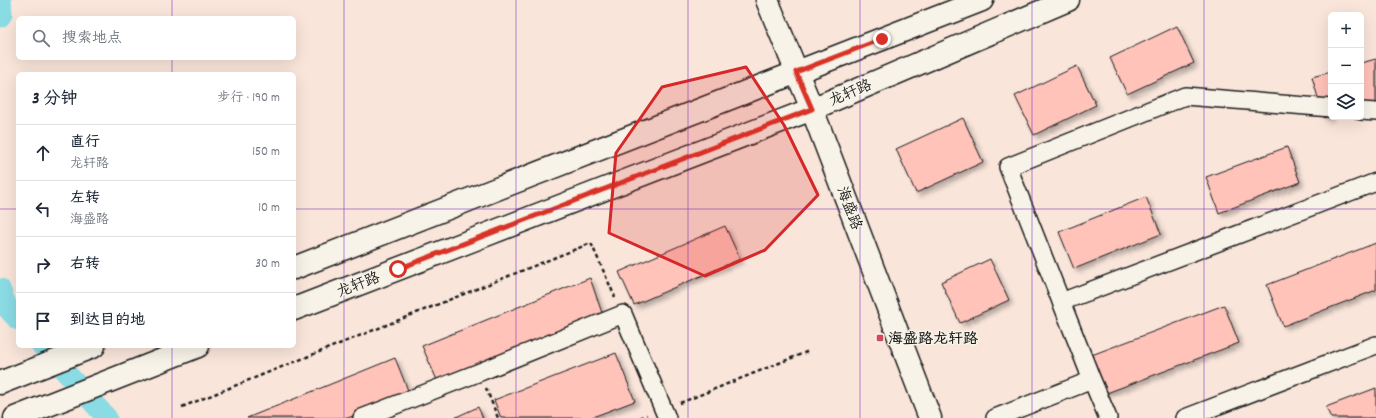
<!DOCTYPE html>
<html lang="zh">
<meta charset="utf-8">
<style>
body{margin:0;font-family:Dekko,"LXGW WenKai TC",sans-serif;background:#f6f6f7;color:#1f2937}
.controls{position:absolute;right:12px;top:12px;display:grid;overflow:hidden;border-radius:6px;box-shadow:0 4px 16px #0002}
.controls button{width:36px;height:36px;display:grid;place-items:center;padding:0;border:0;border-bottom:1px solid #e0e1e3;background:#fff;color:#1f2937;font:20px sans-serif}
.stop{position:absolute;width:12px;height:12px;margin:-9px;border:3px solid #d93025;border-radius:50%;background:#fff}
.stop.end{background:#d93025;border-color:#fff;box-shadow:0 1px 4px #0008}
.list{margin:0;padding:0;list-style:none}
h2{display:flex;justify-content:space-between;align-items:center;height:52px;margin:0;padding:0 16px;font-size:17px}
h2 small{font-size:13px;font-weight:400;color:#747a83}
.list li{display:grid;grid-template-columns:26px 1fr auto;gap:12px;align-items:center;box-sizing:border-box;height:56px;padding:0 16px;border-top:1px solid #e0e1e3}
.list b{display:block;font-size:15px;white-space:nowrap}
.list p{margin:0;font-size:13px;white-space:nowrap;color:#747a83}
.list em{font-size:13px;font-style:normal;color:#747a83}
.icon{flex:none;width:22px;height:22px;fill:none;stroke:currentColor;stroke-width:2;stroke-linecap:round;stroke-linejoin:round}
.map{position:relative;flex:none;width:1376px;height:418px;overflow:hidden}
.search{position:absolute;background:#fff;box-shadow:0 4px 16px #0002;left:16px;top:16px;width:280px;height:44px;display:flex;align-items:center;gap:10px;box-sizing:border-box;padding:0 14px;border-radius:6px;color:#747a83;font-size:15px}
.panel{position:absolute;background:#fff;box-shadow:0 4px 16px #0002;left:16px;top:72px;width:280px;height:276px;border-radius:6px}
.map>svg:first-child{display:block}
</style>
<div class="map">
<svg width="1376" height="418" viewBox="0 0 1376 418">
<defs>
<filter id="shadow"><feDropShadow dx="3.5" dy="3.5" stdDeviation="2" flood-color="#0004"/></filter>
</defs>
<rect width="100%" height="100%" fill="#f9e5da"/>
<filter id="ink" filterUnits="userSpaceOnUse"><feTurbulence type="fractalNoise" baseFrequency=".025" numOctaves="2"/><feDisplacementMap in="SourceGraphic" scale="8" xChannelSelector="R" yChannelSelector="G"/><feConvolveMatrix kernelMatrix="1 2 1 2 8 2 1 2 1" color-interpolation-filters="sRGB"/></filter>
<g filter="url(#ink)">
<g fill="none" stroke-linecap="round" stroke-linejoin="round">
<path stroke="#8adbe4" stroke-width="21" d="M0,17L2,14L1,0
M0,289L8,309L18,320
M42,346L107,418"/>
</g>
<path fill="#ffc3ba" stroke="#1c1c1c" filter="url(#shadow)" d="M1177,26L1194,63L1127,94L1110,58Z
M1376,59V103L1361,107V63Z
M1077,66L1096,105L1034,135L1015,96Z
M1331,72V116L1324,118L1312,77Z
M963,118L983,162L916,193L896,149Z
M1287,147L1300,182L1219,213L1206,177Z
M1146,197L1161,234L1074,269L1059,232Z
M725,226L740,259L634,305L619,272Z
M1376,243V290L1283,326L1267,285Z
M990,259L1009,300L960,323L941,282Z
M590,278L602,313L437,380L422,346Z
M1224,305L1239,343L1104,394L1089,356Z
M616,353L635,401L590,418H501L494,400Z
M395,358L409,393L348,418H247Z
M1376,388V418H1331L1326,407Z
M478,407L483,418H454Z"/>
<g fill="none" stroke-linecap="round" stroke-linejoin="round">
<g stroke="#1c1c1c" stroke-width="20">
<path id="minor" d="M1361,111L1376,112
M1061,302L1376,182
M1092,380L1108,418
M362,418L480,372L623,314L667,418
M995,418L1092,380L1008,167L1185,96L1331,108
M1185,418L1376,345"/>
</g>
<g stroke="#1c1c1c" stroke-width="25">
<path id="tertiary" d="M767,0L812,109L930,418
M294,268L982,0
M294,309L812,109L1068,0
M0,383L94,346
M15,418L198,346"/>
</g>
<path stroke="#1c1c1c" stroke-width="2.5" stroke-dasharray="4 3" stroke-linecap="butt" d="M486,388L498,418
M680,403L809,351
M182,407L591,243L615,297
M640,418L647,415"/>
<use href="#minor" stroke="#f7f3e8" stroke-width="17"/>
<use href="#tertiary" stroke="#f7f3e8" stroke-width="22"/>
</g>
</g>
<g fill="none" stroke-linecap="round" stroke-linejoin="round" filter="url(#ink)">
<path stroke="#d93025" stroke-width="5" d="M398,269L812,109L796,72L882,39"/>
</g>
<path fill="#d62828" fill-opacity="0.2" stroke="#d62828" stroke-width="3" stroke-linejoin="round" d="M746,67L784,125L818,195L765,250L705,276L609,233L616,153L662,87Z"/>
<path fill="none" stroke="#7b2cbf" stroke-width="1" stroke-opacity="0.55" d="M172,0V18M344,0V418M516,0V418M688,0V418M860,0V418M1032,0V418M1204,0V418M172,58V74M0,209H18M294,209H1376M172,346V418"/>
<rect fill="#d1495b" stroke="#f7f3e8" stroke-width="1.5" x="876" y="334" width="8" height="8" rx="2"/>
<g text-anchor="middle" stroke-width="3" stroke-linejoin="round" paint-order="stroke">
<g font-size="15" fill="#1c1c1c" stroke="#f7f3e8">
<text transform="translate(850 92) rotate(-23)" y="5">龙轩路</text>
<text transform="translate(850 208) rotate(69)" y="5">海盛路</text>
<text transform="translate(358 284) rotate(-21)" y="5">龙轩路</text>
</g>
<g font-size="15" font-weight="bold" fill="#1c1c1c" stroke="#f7f3e8" text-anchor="start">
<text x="888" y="343">海盛路龙轩路</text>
</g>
</g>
</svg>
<div class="controls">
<button>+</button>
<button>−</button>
<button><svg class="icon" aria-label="layers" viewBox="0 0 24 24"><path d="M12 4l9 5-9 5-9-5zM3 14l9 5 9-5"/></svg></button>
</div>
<div class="stop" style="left:398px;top:269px"></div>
<div class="stop end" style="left:882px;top:39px"></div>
<div class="search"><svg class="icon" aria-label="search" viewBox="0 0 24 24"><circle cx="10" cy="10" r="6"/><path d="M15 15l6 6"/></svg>搜索地点</div>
<section class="panel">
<h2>3 分钟<small>步行 · 190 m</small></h2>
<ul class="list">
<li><svg class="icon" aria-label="ahead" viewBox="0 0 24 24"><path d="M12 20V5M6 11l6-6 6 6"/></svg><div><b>直行</b><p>龙轩路</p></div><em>150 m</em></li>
<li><svg class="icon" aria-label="left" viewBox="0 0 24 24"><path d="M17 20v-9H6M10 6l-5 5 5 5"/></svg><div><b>左转</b><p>海盛路</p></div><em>10 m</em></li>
<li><svg class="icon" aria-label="right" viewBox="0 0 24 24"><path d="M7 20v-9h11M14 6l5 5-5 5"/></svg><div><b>右转</b></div><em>30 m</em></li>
<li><svg class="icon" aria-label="arrive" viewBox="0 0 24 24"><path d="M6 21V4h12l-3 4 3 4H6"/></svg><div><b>到达目的地</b></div></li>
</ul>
</section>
</div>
